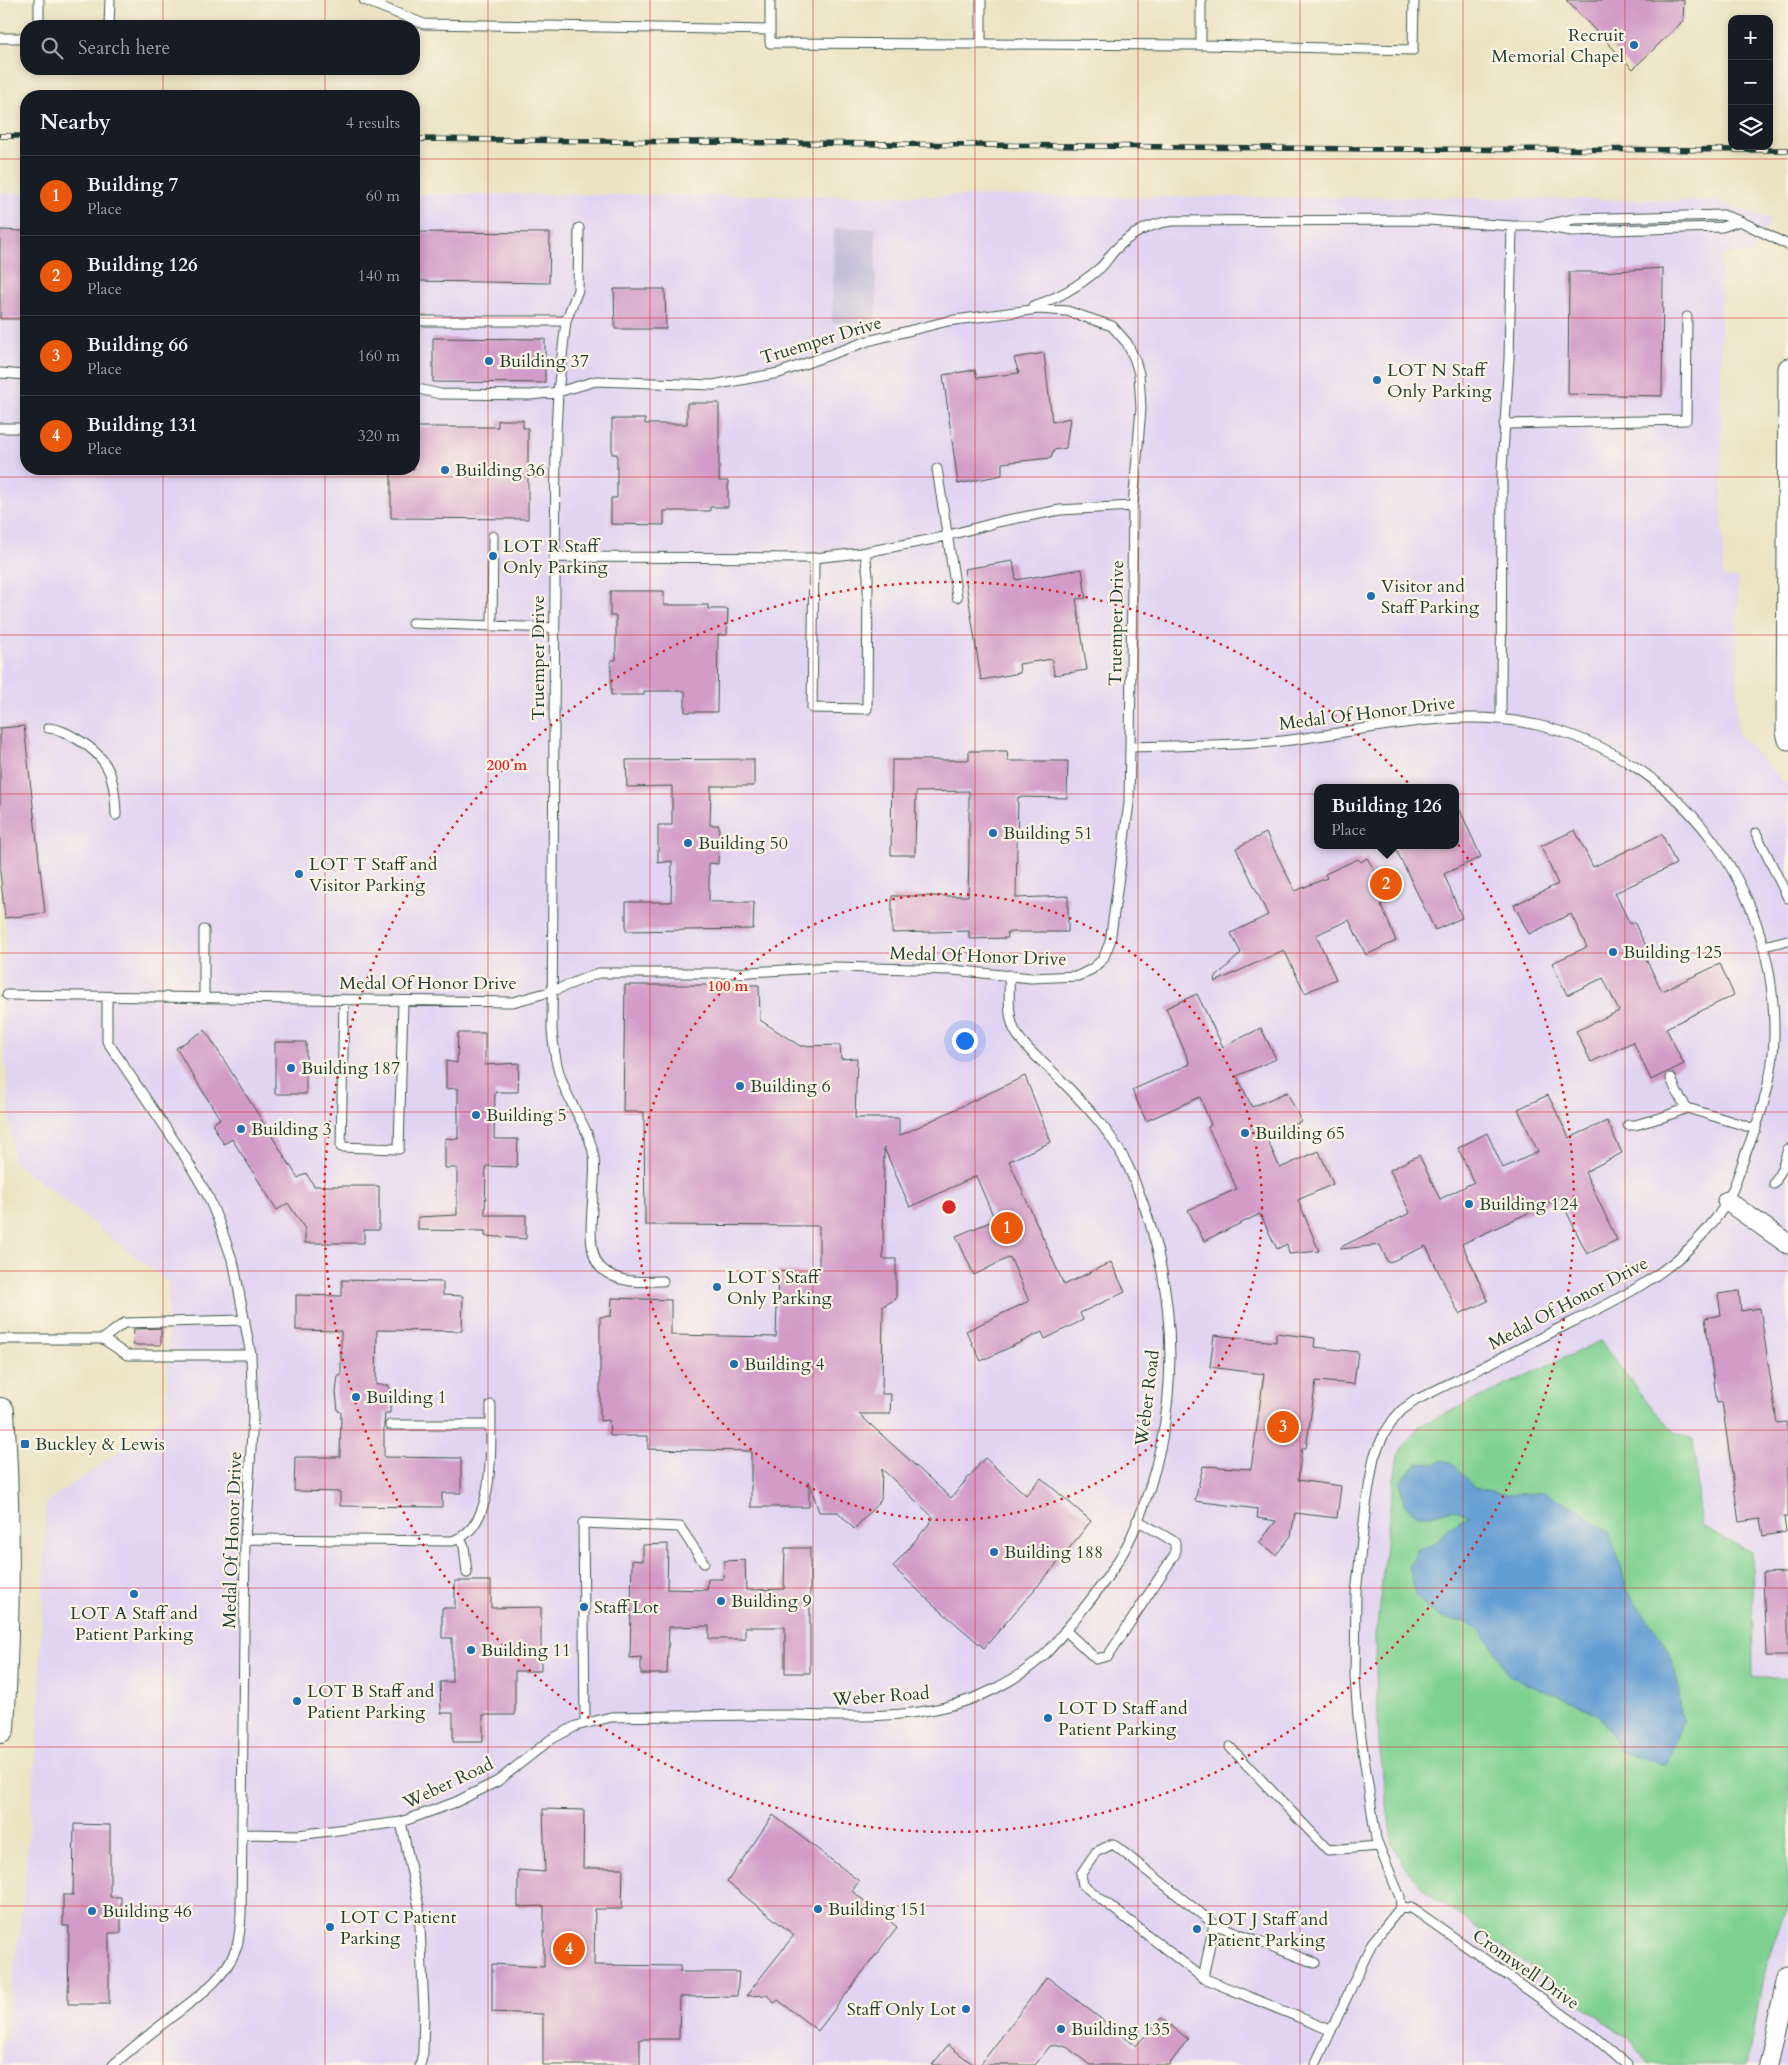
<!DOCTYPE html>
<meta charset="utf-8">
<style>
body{margin:0;font-family:Cardo,serif;background:#20242c;color:#f1f3f6}
.controls{position:absolute;right:15px;top:15px;display:grid;overflow:hidden;border-radius:10px;box-shadow:0 2px 8px #0003}
.controls button{width:45px;height:45px;display:grid;place-items:center;padding:0;border:0;border-bottom:1px solid #363941;background:#171b24;color:#f1f3f6;font:25px sans-serif}
.you{position:absolute;left:964px;top:1040px;width:18px;height:18px;margin:-12px;border:4px solid #fff;border-radius:50%;background:#1a73e8;box-shadow:0 0 0 8px #1a73e833}
.badge{display:grid;place-items:center;width:32px;height:32px;border-radius:50%;background:#ea580c;color:#fff;font-size:16px;font-weight:700}
.pin{position:absolute;translate:-50% -50%;border:2px solid #fff;box-shadow:0 1px 5px #0006}
.popup{position:absolute;left:1314px;top:784px;width:145px;height:65px;box-sizing:border-box;display:grid;place-content:center;border-radius:10px;background:#171b24;filter:drop-shadow(0 1px 4px #0005);font-size:16px;white-space:nowrap;color:#9ea1a6}
.popup b{font-size:19px;color:#f1f3f6}
.popup::after{content:'';position:absolute;left:50%;top:100%;margin-left:-10px;border:10px solid transparent;border-top-color:#171b24}
.list{margin:0;padding:0;list-style:none}
h2{display:flex;justify-content:space-between;align-items:center;height:65px;margin:0;padding:0 20px;font-size:21px}
h2 small{font-size:16px;font-weight:400;color:#9ea1a6}
.list li{display:grid;grid-template-columns:32px 1fr auto;gap:15px;align-items:center;box-sizing:border-box;height:80px;padding:0 20px;border-top:1px solid #363941}
.list b{display:block;font-size:19px;white-space:nowrap}
.list p{margin:0;font-size:16px;white-space:nowrap;color:#9ea1a6}
.list em{font-size:16px;font-style:normal;color:#9ea1a6}
.icon{flex:none;width:28px;height:28px;fill:none;stroke:currentColor;stroke-width:2;stroke-linecap:round;stroke-linejoin:round}
.map{position:relative;flex:none;width:1788px;height:2065px;overflow:hidden}
.search{position:absolute;background:#171b24;box-shadow:0 2px 8px #0003;left:20px;top:20px;width:400px;height:55px;display:flex;align-items:center;gap:12px;box-sizing:border-box;padding:0 18px;border-radius:20px;color:#9ea1a6;font-size:19px}
.panel{position:absolute;background:#171b24;box-shadow:0 2px 8px #0003;left:20px;top:90px;width:400px;height:385px;border-radius:20px}
.map>svg:first-child{display:block}
</style>
<div class="map">
<svg width="1788" height="2065" viewBox="0 0 1788 2065">
<rect width="100%" height="100%" fill="#fcf5e5"/>
<filter id="ink" filterUnits="userSpaceOnUse"><feTurbulence type="fractalNoise" baseFrequency=".02" numOctaves="2"/><feDisplacementMap in="SourceGraphic" scale="10" xChannelSelector="R" yChannelSelector="G"/><feConvolveMatrix kernelMatrix="1 2 1 2 8 2 1 2 1" color-interpolation-filters="sRGB"/></filter>
<filter id="wash" filterUnits="userSpaceOnUse"><feTurbulence type="fractalNoise" baseFrequency=".0096" numOctaves="4" result="noise"/><feDisplacementMap in="SourceGraphic" scale="20" xChannelSelector="R" yChannelSelector="G"/><feGaussianBlur stdDeviation="1.12" result="paint"/><feColorMatrix in="noise" values="0 0 0 0 0 0 0 0 0 0 0 0 0 0 0 0 0 1.4 0 .05"/><feComposite in="paint" operator="in"/></filter>
<g filter="url(#wash)">
<rect width="100%" height="100%" fill="#ebe3c2"/>
<path fill="#e1d4f3" fill-rule="evenodd" d="M0,193H26V469H414V194L1502,198L1714,201L1771,219L1752,254H1722L1721,272V391L1723,577L1738,578L1737,733L1788,786V2065H0L21,1919L38,1738L46,1503L168,1416V1282L13,1161L4,1042L3,966L7,932L0,872ZM1317,788H1455V845H1317Z"/>
<path fill="#c5c0da" d="M834,228H876V314L866,322L832,323Z"/>
<path fill="#7fd192" stroke="#4f8763" d="M1600,1341L1644,1398L1675,1433L1693,1439L1701,1526L1752,1553L1753,1678H1788V1903L1762,1978L1747,2065H1649L1629,2039L1429,1894L1405,1868L1392,1842L1379,1744L1375,1644L1390,1507L1398,1454L1419,1426Z"/>
<path fill="#649ed3" stroke="#426e84" d="M1442,1461L1454,1464L1474,1487L1503,1494L1545,1493L1575,1508L1609,1532L1620,1563L1627,1590L1669,1650L1678,1684L1682,1722L1666,1765L1621,1751L1599,1715L1557,1695L1526,1684L1509,1675L1492,1644L1480,1631L1466,1622L1445,1619L1428,1610L1416,1594L1409,1568L1418,1549L1435,1544L1447,1529L1469,1516L1453,1509L1431,1515H1418L1404,1504L1400,1482L1418,1463L1434,1464Z"/>
<g id="blocks">
<path fill="#d29bc8" d="M1566,0H1684L1683,21L1633,69Z
M0,230L26,231V319H0Z
M414,232L550,233L549,283L414,281Z
M1663,268L1662,396L1568,394L1569,272H1600Z
M614,289H665L666,329H615Z
M433,338L545,339V383L433,382Z
M1044,353L1052,422L1070,418L1066,448L1054,450L1051,458L1002,463V475L958,484L943,375L975,370L977,378L1019,373L1014,358Z
M687,403H719V481H728V507H710V511H664V525L611,524V498H617V454H612V419H645V424H687Z
M498,420H523V428H528V519L391,518V469H414V427H498Z
M1013,561L1016,580L1082,569L1086,598L1076,599L1087,670L1054,675L1052,659L1019,664L1020,673L981,680L964,569Z
M610,591H664V605H708V609H728L727,635H718L717,712H685V691H644V695H611V660H616V616H610Z
M24,726L45,913L5,918L0,872V728Z
M969,751H1007L1008,761H1068L1067,798L1018,797L1016,898L1068,896V932H1007L1008,938L969,939V931L892,933V896H968L969,854V791L916,792L915,855H891L892,760H969Z
M754,759V786H711L710,825H719L718,864L709,863V902H754L753,929L626,931V902H671L672,861L658,863V825H672V786L627,787L626,760Z
M1455,799L1481,857L1444,874L1462,918L1435,930L1394,845H1455Z
M1575,830L1593,867L1662,834L1676,864L1615,893L1630,924L1634,922L1651,956L1646,959L1662,991L1720,964L1734,995L1666,1028L1684,1064L1651,1080L1633,1042L1591,1062L1576,1031L1619,1011L1603,978L1567,995L1552,963L1587,947L1571,914L1529,934L1514,905L1558,884L1541,846Z
M1266,833L1295,891L1327,878L1325,874L1358,859L1361,862L1367,858L1391,899L1381,904L1396,941L1366,955L1349,920L1316,935L1336,979L1305,993L1284,950L1215,982L1214,979L1241,953L1231,933L1268,915L1236,848Z
M625,985H759L760,1020L800,1046L840,1045L841,1059L857,1058L855,1118H899V1136L1025,1076L1051,1142L1009,1161L1064,1285L1111,1262L1125,1292L1080,1313L1083,1320L1045,1339L1042,1332L981,1361L966,1331L1029,1301L1010,1257L974,1275L956,1236L995,1220L976,1176L910,1207L884,1148L883,1259H896V1299L883,1306L882,1394H891L890,1414H859L951,1498L985,1458L1026,1495L1041,1478L1091,1521L1060,1560L984,1648L935,1606L893,1567L934,1518L882,1469L881,1500L854,1529L838,1512H819L809,1481V1507H751V1451L648,1449V1436H610L609,1420L600,1421V1317L611,1316L612,1298L671,1300V1335L776,1337L778,1271L819,1274V1226L645,1225L644,1112H623Z
M1197,994L1223,1047L1261,1028L1276,1059L1237,1076L1252,1107L1287,1092L1301,1121L1267,1139L1280,1168L1319,1151L1333,1184L1298,1200L1319,1251L1289,1254L1287,1244L1277,1249L1260,1214L1204,1241L1188,1210L1237,1189L1208,1127L1211,1125L1200,1097L1146,1121L1132,1090L1190,1064L1166,1008Z
M205,1030L298,1178L306,1173L314,1186H379V1230H364V1243H305V1229L288,1203L277,1210L232,1139L224,1144L212,1124L220,1119L176,1048Z
M458,1033H485V1065L519,1063L518,1092H495L494,1139H518L517,1167L486,1166L485,1215H526V1239L485,1236V1231L418,1230V1217L457,1215V1168H445V1138L458,1139V1088L446,1089V1061L457,1063Z
M275,1042H306V1094H275Z
M1548,1095L1569,1138L1607,1121L1622,1153L1585,1172L1617,1240L1587,1254L1560,1198L1462,1244L1488,1301L1459,1314L1426,1246L1388,1263L1380,1245L1341,1249V1247L1410,1213L1390,1170L1419,1155L1440,1199L1474,1182L1458,1148L1487,1133L1503,1168L1538,1152L1518,1109Z
M342,1280L443,1282V1295L463,1296L462,1331L377,1330L376,1385H389V1389H391L390,1413H385L384,1425V1457L461,1458V1493H442V1507L340,1506V1492L294,1491L295,1457H340L341,1412L338,1411L336,1392L338,1376H341V1331L296,1330V1295L342,1296Z
M1739,1291L1741,1311L1760,1308L1777,1423L1786,1422L1788,1434V1517H1784L1786,1532L1763,1536L1760,1519L1739,1522L1722,1402L1717,1403L1705,1318L1721,1315L1718,1294Z
M161,1328V1345H133L134,1329Z
M1276,1333L1315,1338L1314,1347L1358,1352L1354,1384L1316,1381L1306,1448H1302L1298,1480L1341,1486L1337,1518L1295,1513L1291,1536L1276,1555L1259,1543L1276,1521L1257,1518L1258,1509L1195,1501L1203,1466L1251,1469L1264,1374L1210,1367L1214,1335L1276,1342Z
M668,1544L667,1589L707,1590L708,1579H723L724,1561L745,1560L746,1590L784,1589L785,1548H810V1673H785V1627H745V1639H709V1626L669,1627L667,1674H641V1657L630,1658L632,1560L643,1561V1545Z
M1788,1572V1656H1766L1763,1573Z
M455,1581H491V1608L541,1607V1671H515V1715H483V1742H453V1713H441L440,1682H452V1638H442V1608H455Z
M543,1809L584,1810L583,1868H623L622,1909H595L594,1965L680,1966V1972H739L737,1996L680,1997L679,2039H640V2065H543V2014L492,2012V1964L544,1967V1906L518,1907V1870L545,1872Z
M773,1815L859,1881L852,1891L897,1927L818,2031L778,2000L774,2003L767,1995L746,1996L794,1935L727,1882Z
M74,1824L110,1825V1897H121V1933H109V2004H68L69,1926H63V1895H73Z
M1047,1977L1136,2046L1161,2018L1188,2039L1169,2065H1090L1064,2045L1050,2046L1035,2065H980Z
M948,2045L974,2065H932Z"/>
</g>
</g>
<g filter="url(#ink)">
<use href="#blocks" fill-opacity="0" stroke="#3e5649" stroke-width="1"/>
<g fill="none" stroke-linecap="round" stroke-linejoin="round">
<g stroke="#3e5649" stroke-width="11">
<path id="service" d="M364,0L424,24L770,30
M770,0V43L1201,45L1413,50L1414,0
M981,0V43
M39,26V0
M109,26L110,0
M0,38H26
M1201,45V0
M39,69H40
M1546,225L1574,219L1723,215L1740,221L1788,245
M579,228L578,290L566,321L558,392L556,432L552,1031C554,1049 556,1067 563,1084C572,1109 590,1130 594,1157C598,1185 581,1248 601,1268C617,1284 643,1282 663,1281
M1033,306C1057,299 1080,285 1100,268C1106,263 1109,256 1115,250C1131,233 1149,224 1172,221L1428,220L1512,226H1541L1572,231L1722,227L1740,221
M414,321H566
M0,373L26,375
M414,388L440,394L530,395L558,392L596,381L713,385L779,373L868,341L948,321L1038,309L1067,311L1112,326L1127,343L1135,360L1139,374L1141,408L1133,506L1130,747
M1504,424L1686,420L1687,317
M0,428H26
M937,469L957,597
M554,557L814,558L860,553L934,539L1002,521L1060,510L1133,506
M814,558L812,708L867,709L868,576L865,552
M412,623L554,628
M492,626L493,536
M1501,719L1502,469L1509,359L1512,226
M48,728C60,729 67,733 77,739C110,758 115,778 116,815
M1756,833L1788,898
M204,930V998
M1764,946L1788,940
M7,995L513,1002L553,991L598,973H735L833,967L953,970L1031,978L1078,976L1092,969L1103,959L1110,942L1129,803L1130,747C1180,745 1234,746 1283,741C1367,731 1453,706 1537,725C1679,758 1774,884 1774,1029C1775,1071 1763,1111 1747,1150C1741,1166 1736,1186 1727,1201C1721,1213 1711,1225 1702,1235C1663,1280 1605,1306 1552,1332C1507,1355 1461,1378 1416,1400L1402,1410L1394,1419L1384,1434L1374,1457L1366,1505L1356,1593L1355,1677L1358,1717L1376,1839L1400,1897L1401,1907L1372,1943L1315,2065
M107,997V1041L184,1155L208,1196L220,1225L234,1265L251,1355L253,1418L245,1539L241,1915C240,1926 240,1938 236,1949C224,1980 197,1997 173,2016C152,2032 132,2048 113,2065
M344,1000L341,1147L399,1149L403,1001
M1671,1078L1677,1093L1687,1108
M1628,1125H1635L1663,1117L1687,1108L1756,1129
M1774,1184L1782,1169L1788,1149
M0,1339H103L127,1355H251
M103,1339L124,1323L245,1320
M390,1425H490
M245,1539L452,1541C498,1528 490,1443 491,1405
M460,1539L464,1546L467,1573
M1065,1630L1096,1659L1108,1656L1175,1554V1542L1137,1520
M585,1723L583,1523L680,1527L704,1563
M1230,1747L1328,1850L1379,1846
M401,1822L419,1907L424,2009L423,2053L420,2065
M242,1834L298,1835L401,1822L456,1802L498,1781L550,1740L576,1726L611,1717C672,1716 733,1715 794,1715C844,1716 896,1719 945,1707C979,1699 1016,1681 1042,1657C1054,1647 1063,1632 1074,1620C1095,1595 1118,1566 1132,1535C1183,1419 1182,1290 1132,1175C1114,1133 1086,1106 1055,1074C1041,1060 1023,1047 1014,1029C1007,1013 1010,992 1009,975
M1401,1907L1411,1908L1419,1913L1592,2035L1627,2065
M1214,1924L1315,1963
M1203,1978L1083,1885L1081,1874L1096,1852L1113,1844L1214,1924L1203,1978L1330,2030"/>
</g>
<g stroke="#3e5649" stroke-width="21">
<path id="minor" d="M1788,368L1786,732L1788,740
M1727,1201L1788,1244
M1769,2065L1788,1979"/>
</g>
<g stroke="#3e5649" stroke-width="30">
<path id="trunk" d="M0,1412C7,1518 6,1623 0,1729"/>
</g>
<use href="#service" stroke="#fff" stroke-width="9"/>
<use href="#minor" stroke="#fff" stroke-width="19"/>
<use href="#trunk" stroke="#fff" stroke-width="28"/>
<g stroke="#1f3d34" stroke-width="5.5">
<path id="rail" d="M0,136H26
M414,139L1370,149L1788,150"/>
</g>
<use href="#rail" stroke="#fcf5e5" stroke-width="4" stroke-dasharray="11" stroke-linecap="butt"/>
</g>
</g>
<path fill="none" stroke="#d62828" stroke-width="1" stroke-opacity="0.55" d="M163,0V26M325,0V26M488,0V2065M650,0V2065M813,0V2065M975,0V2065M1138,0V2065M1300,0V2065M1463,0V2065M1625,0V2065M163,69V96M325,69V96M0,159H26M414,159H1788M0,318H26M414,318H1788M163,469V2065M325,469V2065M0,477H1788M0,635H1788M0,794H1788M0,953H1788M0,1112H1788M0,1271H1788M0,1430H1788M0,1588H1788M0,1747H1788M0,1906H1788"/>
<g fill="none" stroke="#d62828" stroke-width="2.5" stroke-dasharray="2.5 5">
<circle cx="949" cy="1207" r="313"/>
<circle cx="949" cy="1207" r="625"/>
</g>
<g fill="#1f6fb2" stroke="#fcf5e5" stroke-width="2">
<circle cx="1634" cy="45" r="5"/>
<circle cx="489" cy="361" r="5"/>
<circle cx="1377" cy="380" r="5"/>
<circle cx="445" cy="470" r="5"/>
<circle cx="493" cy="556" r="5"/>
<circle cx="1371" cy="596" r="5"/>
<circle cx="993" cy="833" r="5"/>
<circle cx="688" cy="843" r="5"/>
<circle cx="299" cy="874" r="5"/>
<circle cx="1613" cy="952" r="5"/>
<circle cx="291" cy="1068" r="5"/>
<circle cx="740" cy="1086" r="5"/>
<circle cx="476" cy="1115" r="5"/>
<circle cx="241" cy="1129" r="5"/>
<circle cx="1245" cy="1133" r="5"/>
<circle cx="1469" cy="1204" r="5"/>
<circle cx="717" cy="1287" r="5"/>
<circle cx="734" cy="1364" r="5"/>
<circle cx="356" cy="1397" r="5"/>
<rect x="20" y="1439" width="10" height="10" rx="2.5"/>
<circle cx="994" cy="1552" r="5"/>
<circle cx="134" cy="1594" r="5"/>
<circle cx="721" cy="1601" r="5"/>
<circle cx="584" cy="1607" r="5"/>
<circle cx="471" cy="1650" r="5"/>
<circle cx="297" cy="1701" r="5"/>
<circle cx="1048" cy="1718" r="5"/>
<circle cx="818" cy="1909" r="5"/>
<circle cx="92" cy="1911" r="5"/>
<circle cx="330" cy="1927" r="5"/>
<circle cx="1197" cy="1929" r="5"/>
<circle cx="966" cy="2009" r="5"/>
<circle cx="1061" cy="2029" r="5"/>
</g>
<g text-anchor="middle" stroke-width="4.5" stroke-linejoin="round" paint-order="stroke">
<g font-size="18" fill="#1f3d34" stroke="#fcf5e5" text-anchor="start">
<text x="1624" y="41" text-anchor="end">Recruit<tspan x="1624" dy="21">Memorial Chapel</tspan></text>
<text x="499" y="367">Building 37</text>
<text x="1387" y="376">LOT N Staff<tspan x="1387" dy="21">Only Parking</tspan></text>
<text x="455" y="476">Building 36</text>
<text x="503" y="552">LOT R Staff<tspan x="503" dy="21">Only Parking</tspan></text>
<text x="1381" y="592">Visitor and<tspan x="1381" dy="21">Staff Parking</tspan></text>
<text x="1003" y="839">Building 51</text>
<text x="698" y="849">Building 50</text>
<text x="309" y="870">LOT T Staff and<tspan x="309" dy="21">Visitor Parking</tspan></text>
<text x="1623" y="958">Building 125</text>
<text x="301" y="1074">Building 187</text>
<text x="750" y="1092">Building 6</text>
<text x="486" y="1121">Building 5</text>
<text x="251" y="1135">Building 3</text>
<text x="1255" y="1139">Building 65</text>
<text x="1479" y="1210">Building 124</text>
<text x="727" y="1283">LOT S Staff<tspan x="727" dy="21">Only Parking</tspan></text>
<text x="744" y="1370">Building 4</text>
<text x="366" y="1403">Building 1</text>
<text x="35" y="1450">Buckley &amp; Lewis</text>
<text x="1004" y="1558">Building 188</text>
<text x="731" y="1607">Building 9</text>
<text x="594" y="1613">Staff Lot</text>
<text x="134" y="1619" text-anchor="middle">LOT A Staff and<tspan x="134" dy="21">Patient Parking</tspan></text>
<text x="481" y="1656">Building 11</text>
<text x="307" y="1697">LOT B Staff and<tspan x="307" dy="21">Patient Parking</tspan></text>
<text x="1058" y="1714">LOT D Staff and<tspan x="1058" dy="21">Patient Parking</tspan></text>
<text x="828" y="1915">Building 151</text>
<text x="102" y="1917">Building 46</text>
<text x="340" y="1923">LOT C Patient<tspan x="340" dy="21">Parking</tspan></text>
<text x="1207" y="1925">LOT J Staff and<tspan x="1207" dy="21">Patient Parking</tspan></text>
<text x="956" y="2015" text-anchor="end">Staff Only Lot</text>
<text x="1071" y="2035">Building 135</text>
</g>
<g font-size="18" fill="#1f3d34" stroke="#fcf5e5">
<text transform="translate(821 340) rotate(-17)" y="6">Truemper Drive</text>
<text transform="translate(1116 623) rotate(-89)" y="6">Truemper Drive</text>
<text transform="translate(538 658) rotate(-90)" y="6">Truemper Drive</text>
<text transform="translate(1367 713) rotate(-7)" y="6">Medal Of Honor Drive</text>
<text transform="translate(978 956) rotate(2)" y="6">Medal Of Honor Drive</text>
<text x="428" y="989">Medal Of Honor Drive</text>
<text transform="translate(1568 1303) rotate(-28)" y="6">Medal Of Honor Drive</text>
<text transform="translate(1147 1398) rotate(-83)" y="6">Weber Road</text>
<text transform="translate(232 1540) rotate(-88)" y="6">Medal Of Honor Drive</text>
<text transform="translate(881 1696) rotate(-4)" y="6">Weber Road</text>
<text transform="translate(448 1783) rotate(-25)" y="6">Weber Road</text>
<text transform="translate(1526 1969) rotate(35)" y="6">Cromwell Drive</text>
</g>
</g>
<circle cx="949" cy="1207" r="8" fill="#d62828" stroke="#fcf5e5" stroke-width="2.5"/>
<g font-size="15" text-anchor="middle" font-weight="bold" fill="#d62828" stroke="#fcf5e5" stroke-width="4.5" stroke-linejoin="round" paint-order="stroke">
<text x="507" y="770">200 m</text>
<text x="728" y="991">100 m</text>
</g>
</svg>
<div class="controls">
<button>+</button>
<button>−</button>
<button><svg class="icon" aria-label="layers" viewBox="0 0 24 24"><path d="M12 4l9 5-9 5-9-5zM3 14l9 5 9-5"/></svg></button>
</div>
<div class="you"></div>
<div class="pin badge" style="left:1007px;top:1228px">1</div>
<div class="pin badge" style="left:1386px;top:884px">2</div>
<div class="popup"><b>Building 126</b>Place</div>
<div class="pin badge" style="left:1283px;top:1427px">3</div>
<div class="pin badge" style="left:569px;top:1949px">4</div>
<div class="search"><svg class="icon" aria-label="search" viewBox="0 0 24 24"><circle cx="10" cy="10" r="6"/><path d="M15 15l6 6"/></svg>Search here</div>
<section class="panel">
<h2>Nearby<small>4 results</small></h2>
<ul class="list">
<li><span class="badge">1</span><div><b>Building 7</b><p>Place</p></div><em>60 m</em></li>
<li><span class="badge">2</span><div><b>Building 126</b><p>Place</p></div><em>140 m</em></li>
<li><span class="badge">3</span><div><b>Building 66</b><p>Place</p></div><em>160 m</em></li>
<li><span class="badge">4</span><div><b>Building 131</b><p>Place</p></div><em>320 m</em></li>
</ul>
</section>
</div>
